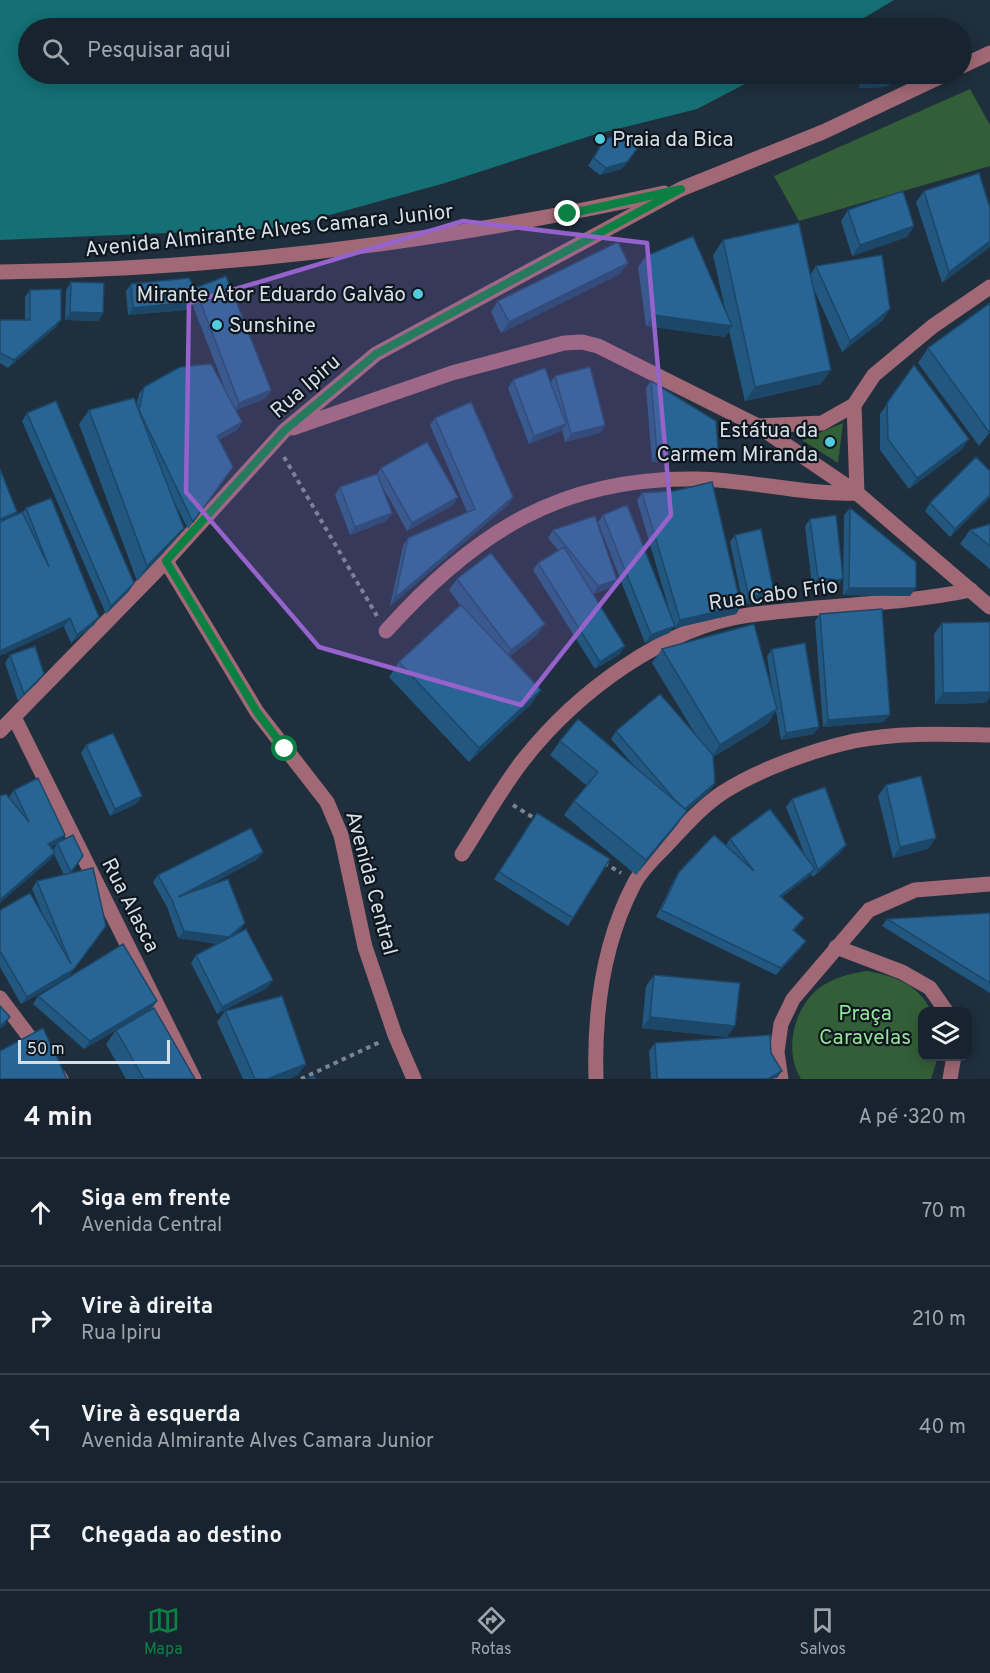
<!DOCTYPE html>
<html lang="pt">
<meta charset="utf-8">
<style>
body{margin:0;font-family:Overpass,sans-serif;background:#202b36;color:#f1f3f6}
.controls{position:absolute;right:18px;bottom:18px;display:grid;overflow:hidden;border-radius:12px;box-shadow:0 3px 15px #0003}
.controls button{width:54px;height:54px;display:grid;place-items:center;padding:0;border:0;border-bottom:2px solid #36404a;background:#17232e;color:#f1f3f6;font:30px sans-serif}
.scale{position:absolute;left:18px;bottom:15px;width:152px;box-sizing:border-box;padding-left:6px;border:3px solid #d5dfe8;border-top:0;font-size:16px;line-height:21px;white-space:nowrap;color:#d5dfe8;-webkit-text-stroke:4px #0f161d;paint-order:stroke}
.stop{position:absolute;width:18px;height:18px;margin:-14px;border:4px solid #0b8043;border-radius:50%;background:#fff}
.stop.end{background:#0b8043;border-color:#fff;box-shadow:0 2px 6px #0008}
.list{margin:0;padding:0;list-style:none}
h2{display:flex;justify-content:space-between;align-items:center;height:78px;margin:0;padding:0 24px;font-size:26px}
h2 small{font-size:20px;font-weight:400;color:#9ea4aa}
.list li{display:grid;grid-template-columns:39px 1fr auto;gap:18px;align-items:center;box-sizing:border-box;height:108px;padding:0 24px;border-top:2px solid #36404a}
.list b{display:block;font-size:22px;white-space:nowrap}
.list p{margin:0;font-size:20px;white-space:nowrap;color:#9ea4aa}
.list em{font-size:20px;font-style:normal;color:#9ea4aa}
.icon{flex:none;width:33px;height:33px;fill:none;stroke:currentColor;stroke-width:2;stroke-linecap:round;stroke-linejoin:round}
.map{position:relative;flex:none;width:990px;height:1079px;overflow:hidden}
.search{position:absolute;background:#17232e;box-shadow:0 3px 15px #0003;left:18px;right:18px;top:18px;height:66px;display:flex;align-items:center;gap:15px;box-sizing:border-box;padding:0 21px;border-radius:33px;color:#9ea4aa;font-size:22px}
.sheet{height:510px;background:#17232e}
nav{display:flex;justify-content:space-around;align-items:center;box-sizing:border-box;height:84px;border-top:2px solid #36404a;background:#17232e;font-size:16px;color:#9ea4aa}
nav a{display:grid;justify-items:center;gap:3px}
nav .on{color:#0b8043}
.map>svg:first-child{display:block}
</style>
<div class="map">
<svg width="990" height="1079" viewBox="0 0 990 1079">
<rect width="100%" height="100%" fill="#1f2f3d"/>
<path fill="#325f37" d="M970,89L990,125V166L799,221L774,176Z
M843,423L838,463L802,440Z
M866,971C892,975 919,984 931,1011H922V1056L938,1057L931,1079H801C783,1050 794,1005 822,986C836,977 849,974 866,971Z"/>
<path fill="#147075" d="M0,0H894L847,28H28V74H764L697,109L593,135L445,183L283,228L0,240Z"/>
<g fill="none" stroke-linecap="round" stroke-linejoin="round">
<path stroke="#798692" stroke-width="4" stroke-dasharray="4.5 4.5" stroke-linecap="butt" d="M284,457L377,616
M513,805L537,820
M604,863L621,873
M301,1079L382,1041"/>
<path stroke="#a06975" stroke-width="15" d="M962,66L990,53
M0,272C223,270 446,241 664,193
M758,426L822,423L854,405L874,375L933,326L990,287
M293,428L452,373L564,343L582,342L598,346L758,426L857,493L990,607
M166,561L257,712L327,802L341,835L365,947L395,1035L414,1079
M386,631C474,533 561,476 698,479C751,480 803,495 857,493L854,405
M14,717L194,1079
M0,731L166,561L284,431L376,354L681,189L823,132L946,74
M462,854C482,823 501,788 524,759C577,692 664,627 749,615C823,605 898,605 971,590
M836,947L902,972L930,988L946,1011
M0,998L61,1079
M596,1079C594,1013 603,943 634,884C641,870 655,857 666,846C683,828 701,807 722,793C757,770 813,750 854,741C898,732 945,734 990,735
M781,1079L777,1052L781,1024L793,999L869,910L915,890L990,884
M950,1079L954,1056"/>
</g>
<path fill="#225780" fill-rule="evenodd" d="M865,74H910L885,87L859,88Z
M604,139L622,169L600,175L588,166Z
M924,191L990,247L942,283L916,202Z
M848,210L914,226L907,237L852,256L841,221Z
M723,240L810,275L816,266L883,320L842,352L812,285L821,384L745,401L729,331L725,337L646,326L638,267L646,256L725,309L713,255Z
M620,274L501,333L491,312L498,301Z
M71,282L103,313L98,321L65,320L66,290Z
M131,284L195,288L271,390L266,398L236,410L242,422L237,430L219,440L233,467L188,529L171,495L184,528L173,542L137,581L79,424L89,410L136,405L139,394L144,387L227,394L191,301L186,310L128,315L126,291Z
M30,290L61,320L56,327L8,368L0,363V320H25V297Z
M990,303V432L979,446L918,363L928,348Z
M914,365L969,439L961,450L909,489L880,450V414Z
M555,376L605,425L600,433L565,442L562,429L561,431L529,444L508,388L513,380L550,383Z
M651,381L718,449L713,457L652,462L646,388Z
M27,413L129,591L106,614L22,421Z
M435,418L513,497L508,505L390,606L403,546L408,538L467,512L430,425Z
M381,468L453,505L407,531L380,482L392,513L386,521L350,535L335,495L340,487L377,474Z
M642,493L741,606L736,614L675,628L674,626L669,633L645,643L598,522L603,515L673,623L637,500Z
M990,497L950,537L925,511L930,503Z
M26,508L99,617L94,625L71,643L15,515L23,512Z
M850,508L910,596L843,595L844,515Z
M810,519L843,578L838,585L834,588L812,585L805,526Z
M990,524V569L960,544L970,530Z
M553,530L612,587L593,594L620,654L595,669L533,570L538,563L558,550L548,538Z
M735,535L769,599L743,605L730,542Z
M457,579L537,635L510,656L541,690L531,704L469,762L389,677L399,662L460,605L449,590Z
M820,614L884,722L823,727L815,621Z
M942,623L986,703L935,704L934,634Z
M662,649L773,696L767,656L772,649L814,734L781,740L776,711L767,724L713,757L710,791L687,810L677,825L636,875L564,815L574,801L587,786L550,755L560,741L635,767L611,739L616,731L697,737L652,663Z
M10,655L39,681L18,701L5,663Z
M86,745L136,804L110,816L81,753Z
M886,785L928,849L893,858L878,796Z
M14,790L60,842L83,856L71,873L69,976L21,1004L0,967V910L44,917L32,889L37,881L64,875L54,854L50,860L10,799L9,797ZM57,844L53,850L51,847Z
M792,799L846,845L841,852L813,877L811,874L782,897L799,925L794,930L806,941L800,949L776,975L656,917L674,880L679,872L726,845L730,839L804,853L786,807Z
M532,820L573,918L568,926L494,879Z
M258,859L206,887L245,923L240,930L235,935L273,980L267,988L217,1014L191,963L196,955L218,944L178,938L167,907L153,882L158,875Z
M990,913V993L882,926L887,919Z
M654,975L727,1037L642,1028L646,986Z
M38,996L157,1001L152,1008L117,1029L195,1079H126L106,1044L116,1030L84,1049L33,1004Z
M225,1011L298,1075L288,1079H243L217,1022Z
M655,1043L771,1053L777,1078L651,1079L649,1051Z"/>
<path fill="#1c4768" d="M902,74H910L885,87L859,88L864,81Z
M641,144L622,169L600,175L606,168Z
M914,226L907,237L852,256L860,245Z
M990,241V247L942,283L949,272Z
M628,263L620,274L501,333L509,322Z
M191,302L186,310L128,315L133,308Z
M890,309L883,320L842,352L850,341Z
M70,312L103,313L98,321L65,320Z
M654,315L732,326L725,337L646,326Z
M61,320L56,327L8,368L14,360Z
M831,370L821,384L745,401L755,387Z
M271,390L266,398L234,410L239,403Z
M242,422L237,430L211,444L217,436Z
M566,424L561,431L529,444L534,436Z
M605,425L600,433L565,442L571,434Z
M969,439L961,450L909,489L917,478Z
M718,449L713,457L652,462L657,454Z
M990,495V497L950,537L955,529Z
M458,497L453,505L407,531L412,523Z
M513,497L508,505L390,606L395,598Z
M17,512L12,520L0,525V519Z
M392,513L386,521L350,535L355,527Z
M184,528L173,542L137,581L147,566Z
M818,578H843L838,585L834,588L812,585Z
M617,580L612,587L593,594L598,586Z
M134,583L129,591L106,614L111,606Z
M849,588H916L910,596L843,595Z
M774,592L769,599L743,605L749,597Z
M741,606L736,614L675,628L680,620Z
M99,617L94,625L71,643L77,635Z
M70,618L65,626L0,656V651Z
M545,624L537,635L503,661L511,650Z
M675,626L669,633L645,643L651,635Z
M625,646L620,654L595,669L600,662Z
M44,674L39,681L18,701L24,694Z
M541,690L531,704L469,762L479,748Z
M990,692V697L986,703L935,704L943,693Z
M777,709L767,724L710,759L720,745Z
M890,715L884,722L823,727L828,720Z
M819,727L814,734L781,740L786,733Z
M715,783L710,791L678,818L683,810Z
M142,796L136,804L110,816L115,809Z
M687,811L677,825L636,875L646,860Z
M65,835L60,843L42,851L48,844Z
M936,838L928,849L893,858L900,847Z
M846,845L841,852L813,877L818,870Z
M55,852L50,860L0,903V900Z
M263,852L258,859L173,904L178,897Z
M815,869L810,876L774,903L780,896Z
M245,923L240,930L224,944L178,938L184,931Z
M101,934L69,976L21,1004L27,997Z
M806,941L800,949L776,975L781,968Z
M273,980L267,988L217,1014L222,1007Z
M157,1001L152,1008L84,1049L90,1041Z
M10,1017L5,1025L0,1029V1026Z
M650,1017L735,1026L727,1037L642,1028Z
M306,1064L298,1075L288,1079H267Z
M782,1071L777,1078L768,1079Z"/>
<path fill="#286595" stroke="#1c4768" stroke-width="1.5" d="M867,74H902L890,79L864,81Z
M627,133L641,144L627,162L606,168L594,158L604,139Z
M979,173L990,208V241L949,272L924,191Z
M903,191L914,226L860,245L848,210Z
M799,223L831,370L755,387L723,240Z
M693,236L732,326L654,315L646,256Z
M618,242L628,263L509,322L498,301Z
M882,255L890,309L850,341L816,266Z
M226,276L271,390L239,403L195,288Z
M189,278L195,288L191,302L133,308L131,284Z
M71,282L104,283L103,313L70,312Z
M61,289V320L14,360L0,353V320H30V290Z
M990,303V430L989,432L928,348Z
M211,364L242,422L217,436L233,467L193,522L139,410L144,387L180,367Z
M914,365L969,439L917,478L888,439L887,403Z
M590,367L605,425L571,434L555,376Z
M545,368L566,424L534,436L513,380Z
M651,381L716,421L718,449L657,454Z
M134,398L184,528L147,566L89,410Z
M56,401L134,583L111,606L27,413Z
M471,402L513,497L395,598L408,538L475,509L435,418Z
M427,442L458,497L412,523L381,468Z
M976,457L990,471V495L955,529L930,503Z
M0,469L17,512L0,519Z
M377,474L392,513L355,527L340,487Z
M712,482L741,606L680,620L642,493L674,491Z
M51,498L99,617L77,635L70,618L0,651V522L22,512L49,567L26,508Z
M627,505L675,626L651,635L603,515Z
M850,508L916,562V588H849Z
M836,515L843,578L839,580L818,578L810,519Z
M595,516L617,580L598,586L553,530Z
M990,524V546L970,530Z
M761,529L774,592L749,597L735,535Z
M564,547L625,646L600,662L538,563Z
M491,553L545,624L511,650L457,579Z
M461,605L541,690L479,748L399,662Z
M882,609L890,715L828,720L820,614Z
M990,622V692L943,693L942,623Z
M754,624L777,709L720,745L662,649Z
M805,643L819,727L786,733L772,649Z
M35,646L44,674L24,694L10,655Z
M660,694L713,755L715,783L685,809L675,800L616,731Z
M578,719L687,811L646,860L574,801L598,772L560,741Z
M113,733L142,796L115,809L86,745Z
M921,776L936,838L900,847L886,785Z
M38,778L65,835L48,844L55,852L0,900V796L6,794L29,822L14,790Z
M825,787L846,845L818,870L792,799Z
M770,809L815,869L780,896L804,918L793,930L806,941L781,968L661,910L679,872L714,835L754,871L730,839Z
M537,813L610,859L573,918L499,872Z
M251,828L263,852L178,897L228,879L245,923L229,937L184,931L172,900L158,875Z
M73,835L83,856L71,872L57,843Z
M93,868L106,926L74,969L27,997L0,951V910L30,893L71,964L37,881Z
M990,913V983L887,919Z
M246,929L273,980L222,1007L196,955Z
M123,944L157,1001L90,1041L38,996Z
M654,975L740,983L735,1026L650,1017Z
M282,996L306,1064L267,1079H255L225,1011Z
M0,1006L10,1017L0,1026Z
M154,1008L195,1079H144L116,1030Z
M43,1028L67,1079H0V1051Z
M770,1035L771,1053L782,1071L768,1079H657L655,1043Z
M314,1076L316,1079H307Z"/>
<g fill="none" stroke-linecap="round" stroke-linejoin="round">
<path stroke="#0b8043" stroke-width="8" d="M285,749L257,712L166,561L284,431L376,354L681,189L568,214"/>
</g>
<path fill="#9662cb" fill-opacity="0.2" stroke="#9662cb" stroke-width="4.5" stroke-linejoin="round" d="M463,221L647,243L671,515L521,705L319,647L186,492L189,303Z"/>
<g fill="#53cbdb" stroke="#0f161d" stroke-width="2">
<circle cx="600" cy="139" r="6"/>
<circle cx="418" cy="294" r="6"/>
<circle cx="217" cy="325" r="6"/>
<circle cx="830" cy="442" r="6"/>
</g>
<g text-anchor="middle" stroke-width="4.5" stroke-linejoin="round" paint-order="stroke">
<g font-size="21" fill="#d5dfe8" stroke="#0f161d" text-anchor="start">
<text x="612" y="146">Praia da Bica</text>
<text x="406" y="301" text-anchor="end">Mirante Ator Eduardo Galvão</text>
<text x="229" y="332">Sunshine</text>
<text x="818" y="437" text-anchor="end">Estátua da<tspan x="818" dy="24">Carmem Miranda</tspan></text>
</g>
<g font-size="21" fill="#d5dfe8" stroke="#0f161d">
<text transform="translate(269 230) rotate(-6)" y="7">Avenida Almirante Alves Camara Junior</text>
<text transform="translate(305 386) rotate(-41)" y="7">Rua Ipiru</text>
<text transform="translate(773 594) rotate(-8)" y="7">Rua Cabo Frio</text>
<text transform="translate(372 883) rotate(75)" y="7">Avenida Central</text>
<text transform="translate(131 905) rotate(63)" y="7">Rua Alasca</text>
</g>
<g font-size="21" fill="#95e69b" stroke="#0f161d">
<text x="865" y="1020">Praça<tspan x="865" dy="24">Caravelas</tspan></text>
</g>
</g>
</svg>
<div class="controls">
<button><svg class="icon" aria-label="layers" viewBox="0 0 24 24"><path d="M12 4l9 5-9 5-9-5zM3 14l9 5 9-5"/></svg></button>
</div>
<div class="scale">50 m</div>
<div class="stop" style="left:285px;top:749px"></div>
<div class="stop end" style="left:568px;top:214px"></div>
<div class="search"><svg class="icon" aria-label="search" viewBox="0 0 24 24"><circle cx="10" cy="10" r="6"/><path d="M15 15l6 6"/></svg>Pesquisar aqui</div>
</div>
<section class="sheet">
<h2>4 min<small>A pé · 320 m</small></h2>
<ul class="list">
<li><svg class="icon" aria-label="ahead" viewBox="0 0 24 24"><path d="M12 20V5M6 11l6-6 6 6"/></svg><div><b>Siga em frente</b><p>Avenida Central</p></div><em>70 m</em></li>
<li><svg class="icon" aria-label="right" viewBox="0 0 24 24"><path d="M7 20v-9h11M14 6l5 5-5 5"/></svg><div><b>Vire à direita</b><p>Rua Ipiru</p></div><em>210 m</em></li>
<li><svg class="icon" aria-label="left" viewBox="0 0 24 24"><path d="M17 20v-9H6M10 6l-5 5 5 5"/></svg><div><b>Vire à esquerda</b><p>Avenida Almirante Alves Camara Junior</p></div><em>40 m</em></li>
<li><svg class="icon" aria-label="arrive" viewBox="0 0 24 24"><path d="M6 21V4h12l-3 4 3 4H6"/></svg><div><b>Chegada ao destino</b></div></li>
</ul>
</section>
<nav>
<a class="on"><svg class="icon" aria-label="map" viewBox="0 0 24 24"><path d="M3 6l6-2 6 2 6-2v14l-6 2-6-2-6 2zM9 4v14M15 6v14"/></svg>Mapa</a>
<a><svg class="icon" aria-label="directions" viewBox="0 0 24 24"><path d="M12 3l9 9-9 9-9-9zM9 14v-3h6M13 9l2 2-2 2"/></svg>Rotas</a>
<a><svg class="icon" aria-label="saved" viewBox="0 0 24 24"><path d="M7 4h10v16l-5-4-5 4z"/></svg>Salvos</a>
</nav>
